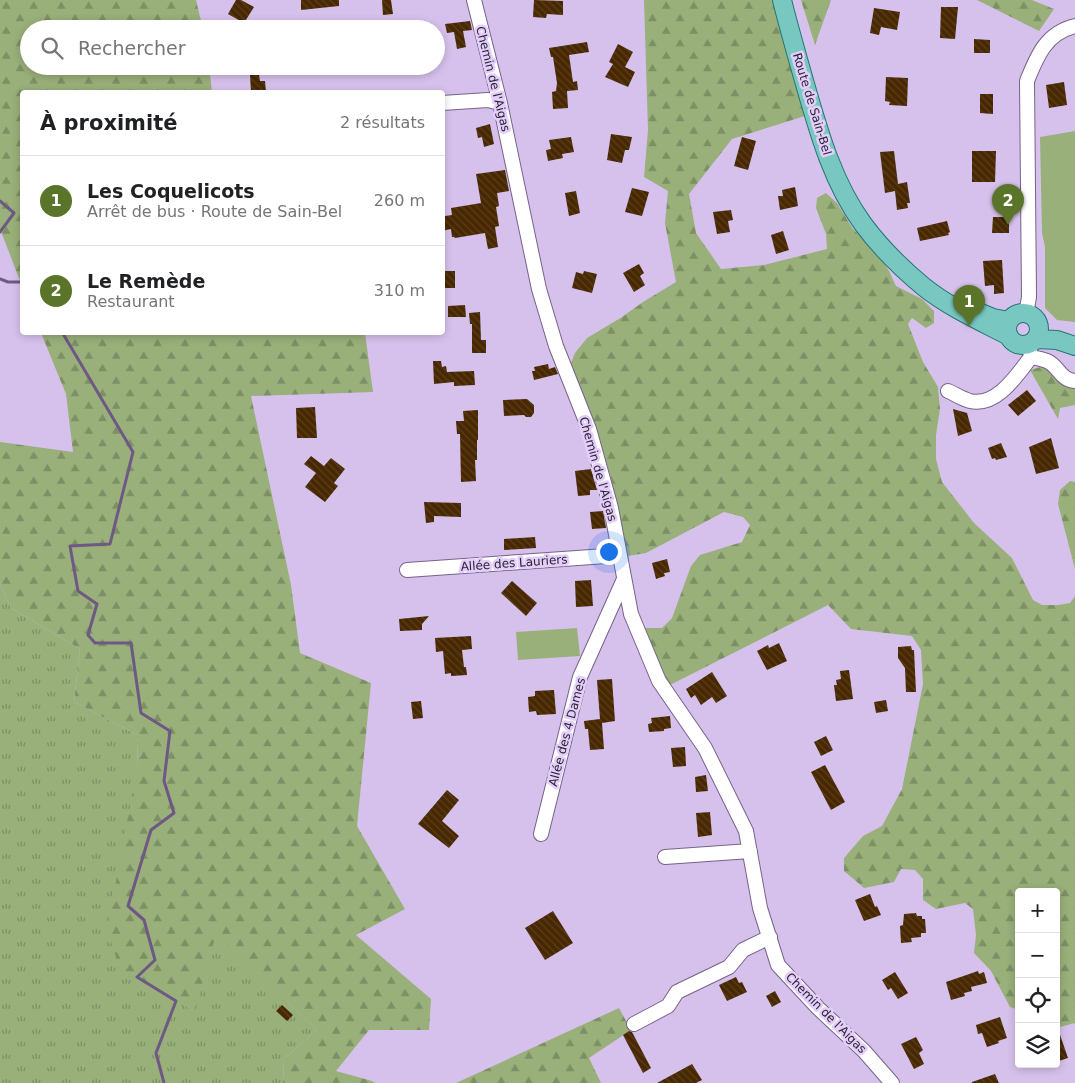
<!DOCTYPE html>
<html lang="fr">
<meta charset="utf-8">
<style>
body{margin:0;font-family:"DejaVu Sans",sans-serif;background:#f2f2f2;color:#202124}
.controls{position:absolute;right:15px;bottom:15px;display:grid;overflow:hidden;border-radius:5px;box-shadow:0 2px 8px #0003}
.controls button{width:45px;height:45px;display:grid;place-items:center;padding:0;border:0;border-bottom:1px solid #e0e0e0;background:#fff;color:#202124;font:25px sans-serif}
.you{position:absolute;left:608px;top:551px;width:18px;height:18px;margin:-12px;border:4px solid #fff;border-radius:50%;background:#1a73e8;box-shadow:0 0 0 8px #1a73e833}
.badge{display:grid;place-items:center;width:32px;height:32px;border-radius:50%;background:#5a7529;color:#fff;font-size:16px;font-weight:700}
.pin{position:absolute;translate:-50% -41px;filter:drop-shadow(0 1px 2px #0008)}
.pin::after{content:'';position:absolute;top:26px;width:18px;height:15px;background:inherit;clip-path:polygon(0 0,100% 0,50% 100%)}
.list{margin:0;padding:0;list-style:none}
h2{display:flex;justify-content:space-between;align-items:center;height:65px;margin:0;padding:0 20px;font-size:21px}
h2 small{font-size:16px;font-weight:400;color:#757577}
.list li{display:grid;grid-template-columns:32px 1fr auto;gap:15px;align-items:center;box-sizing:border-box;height:90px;padding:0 20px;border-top:1px solid #e0e0e0}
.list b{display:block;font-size:19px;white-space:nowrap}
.list p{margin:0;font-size:16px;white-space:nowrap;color:#757577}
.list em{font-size:16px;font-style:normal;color:#757577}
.icon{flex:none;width:28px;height:28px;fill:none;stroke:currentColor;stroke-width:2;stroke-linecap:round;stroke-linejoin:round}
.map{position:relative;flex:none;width:1075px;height:1083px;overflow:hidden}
.search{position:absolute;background:#fff;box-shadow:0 2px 8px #0003;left:20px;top:20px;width:425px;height:55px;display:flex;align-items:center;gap:12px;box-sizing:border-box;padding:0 18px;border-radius:28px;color:#757577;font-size:19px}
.panel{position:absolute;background:#fff;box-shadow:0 2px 8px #0003;left:20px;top:90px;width:425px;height:245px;border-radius:5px}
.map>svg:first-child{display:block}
</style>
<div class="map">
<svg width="1075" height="1083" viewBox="0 0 1075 1083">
<defs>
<pattern id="grass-tufts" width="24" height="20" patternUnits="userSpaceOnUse" patternTransform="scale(1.25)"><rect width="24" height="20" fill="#99b07a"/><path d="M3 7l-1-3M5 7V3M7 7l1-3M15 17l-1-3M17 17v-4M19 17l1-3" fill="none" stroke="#7d8f65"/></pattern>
<pattern id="forest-firs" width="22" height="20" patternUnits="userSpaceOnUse" patternTransform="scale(1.25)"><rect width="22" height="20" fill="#99b07a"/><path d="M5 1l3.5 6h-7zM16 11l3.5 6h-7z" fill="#7d8f65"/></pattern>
<pattern id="building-back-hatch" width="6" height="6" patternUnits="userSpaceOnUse" patternTransform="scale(1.25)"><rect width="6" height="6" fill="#482800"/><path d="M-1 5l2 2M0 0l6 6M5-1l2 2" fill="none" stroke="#5a3e1d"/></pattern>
</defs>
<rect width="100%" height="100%" fill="#d6c1ec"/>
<path fill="url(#grass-tufts)" d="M0,584L11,608L80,649L74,702L138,735L137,768L216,933L317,1030L284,1059L283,1083H0Z"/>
<path fill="url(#forest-firs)" d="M0,0H196L203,29H29V66H209L212,92H22V286L0,229Z
M644,0H773L808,115L732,139L689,194L696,233L721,269L764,265L827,249L826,234L816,208L817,198L826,193L837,203L853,229L878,253L889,271L896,286L922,299L934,311V323L926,328L912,318L908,324L923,362L938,387L940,409L936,435V459L942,482L974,523L1012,558L1033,600L1042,605H1058L1070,603L1075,596V1023L1056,1028V892H1019V1010L1010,1007L991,971L974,953L976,935L973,909L965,903L936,909L923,900V879L915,870L901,869L894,882L864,888L844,871V858L863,836L882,826L902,789L923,684L921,650L912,636L851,629L828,605L670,685L661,669L644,628H662L672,618L691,566L700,555L742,542L750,525L743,517L724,512L646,553L628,556L611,478L598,434L570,365L575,353L587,338L622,317L643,302L676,282L665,223L668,191L644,177L648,130Z
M801,0H831L815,45Z
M977,0H1032L1054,9L1039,31Z
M286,333L287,335L365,333L373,392L251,396L291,585L300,653L371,683L357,826L405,909L356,935L431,999L429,1030H369L336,1071L372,1081L375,1083H283L284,1059L317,1030L216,934L195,1012L120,969L107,930L137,768L138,735L74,702L80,649L11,608L0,584V442L73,452L66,394L41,333Z
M1051,364L1075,381V405L1060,408L1058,419L1030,370Z
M1070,481L1075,482V569L1058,504L1060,490Z
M619,1008L631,1030L589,1058L601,1083H456Z"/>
<path fill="#99b07a" d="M1075,131V322L1057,320L1045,308V247L1042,233L1040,137Z
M577,628L580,656L518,660L516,632Z"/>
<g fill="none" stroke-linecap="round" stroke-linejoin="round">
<path stroke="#6e5884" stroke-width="3" d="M0,201L14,213L0,232
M0,279L8,282H22
M62,332L133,452L110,544L70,546L78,591L97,604L88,635L95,643H131L141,713L170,731L164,781L174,813L151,830L128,906L144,920L155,960L137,977L176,1001L156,1053L164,1083"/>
</g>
<path fill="url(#building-back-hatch)" d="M236,0H241L254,7L244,23L228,14Z
M301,0H339V6L301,10Z
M382,0H391L393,14L383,15Z
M534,0L563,1V15L547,14L546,18L533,17Z
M941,7H958L955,39L940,38Z
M874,8L900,12L897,30L881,27L879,35L870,33Z
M470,21L472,30L463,31L466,47L457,49L454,32L447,33L445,24Z
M974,39L990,40V53H974Z
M587,42L589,52L569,55L573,82L577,81L578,90L567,91L568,108L553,109L552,92L556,91L557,83L553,57H551L549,48Z
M618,44L633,52L625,67L635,72L628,87L605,77L613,64L609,62Z
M250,75H259L260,81H265L266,92H251Z
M886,77L908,78L907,106L889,105L890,102L885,101Z
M1064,82L1067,105L1049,108L1046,85Z
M980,94H993V114L980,113Z
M490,124L494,144L484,147L482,137L478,138L476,128Z
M611,134L632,137L629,150H625L622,163L607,160Z
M571,137L574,152L562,154L563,158L548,161L546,150L551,149L549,140Z
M742,137L756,141L748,170L734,166Z
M894,151L898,184L907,182L910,203H907L908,208L897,210L895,191L885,193L880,152Z
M972,151H996L995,182H972Z
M505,170L509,191L497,193L499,206L496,207L499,226L495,227L498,247L488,249L485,233L455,238L454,237H452L451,229L442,231V220H445V216L452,215L451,208L481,203L476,174Z
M795,187L798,206L780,210L778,196H783L782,190Z
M632,188L649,192L642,216L625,212Z
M576,191L580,213L569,216L565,193Z
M731,210L733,220L728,221L730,232L717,234L713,212Z
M993,217H1009V233H992Z
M947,221L950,232L948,233L949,235L920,241L917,228Z
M783,231L789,250L776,254L771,235Z
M1002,260L1004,293L994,294V285L985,286L983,261Z
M639,264L644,273L640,276L645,285L634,292L623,273Z
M442,271H455V288H442Z
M584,271L597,274L592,293L572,288L576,272L583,274Z
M465,305L466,317H448V306Z
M480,312L481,340H486V353H472V324H470L469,313Z
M433,361H441L442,367L446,366L447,372L474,371L475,385L454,386V382L434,384Z
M548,364L549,369L555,367L558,374L534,380L532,371H535L534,367Z
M1027,390L1036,401L1018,416L1008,405Z
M527,399L534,405V413L531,417H526L524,415L504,416L503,400Z
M315,407L317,438H297L296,408Z
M953,409L967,413L972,431L958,436Z
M478,410V440H477V460H475L476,481L461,482L460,434H457L456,421H464L463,411Z
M1051,438L1059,468L1036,474L1029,447Z
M1001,443L1007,457L996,460L995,458L992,459L988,448Z
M311,456L324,466L331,458L345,469L334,483L338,486L325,502L305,487L316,473L304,464Z
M591,469L597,490H590V495L578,496L575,471Z
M424,502L461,503V517L434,516V522L426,523Z
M603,511L606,528L592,529L590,512Z
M535,537L536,548L504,550V539Z
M667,559L670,572L664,573L665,576L656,579L652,563Z
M591,580L593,606L576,607L575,581Z
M512,581L537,603L526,616L501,593Z
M429,616L422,624V630L400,631L399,619Z
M471,636L472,649L462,650L464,667H466L467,675L451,676V673L445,674L443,651L436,652L435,638Z
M779,643L787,661L767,670L757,651L768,645L769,648Z
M911,646L912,650H914L916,692H906L905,668L898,658V647Z
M849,670L853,699L836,701L834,685H837L836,680L841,679L840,671Z
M712,672L727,696L716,703L712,697L701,705L695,695L691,698L686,689Z
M612,679L615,721L602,723L604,749L590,750L588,729H585L584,721L600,719L597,680Z
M554,690L556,714L537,715L536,711L529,712L528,697L535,696V691Z
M886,700L888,711L876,713L874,702Z
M421,701L423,718L413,719L411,702Z
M670,716L671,728L664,729V731L649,732L648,724L652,723L651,718Z
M826,736L833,750L821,756L814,742Z
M685,747L686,766L673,767L671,748Z
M825,765L845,802L831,810L811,772Z
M706,775L708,791L696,792L695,777Z
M447,790L459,800L442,821L459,836L449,848L418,824Z
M710,812L712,835L698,837L696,813Z
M870,894L875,907L877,906L881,915L864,921L855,900Z
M553,911L573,943L545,960L525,928Z
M916,913L917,916H922V919H925L926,933H921V937L911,938L912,942L901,943L900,926L903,925L904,914Z
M978,971L979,974L984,972L987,983L971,987L972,991L964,993L965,996L951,1000L946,982Z
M895,972L908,993L898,999L891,988L888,990L882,980Z
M736,977L739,983L742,982L747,992L727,1001L719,985Z
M775,991L781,1002L772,1007L766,996Z
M282,1005L293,1015L287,1021L276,1011Z
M1000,1017L1007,1038L998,1041L999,1043L987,1047L982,1033L978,1034L976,1025Z
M1056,1029H1058L1068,1058L1056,1062Z
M629,1031L632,1032L651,1068L643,1073L623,1035Z
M916,1037L923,1050L919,1053L924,1064L914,1069L901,1044Z
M692,1064L702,1080L696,1083H657Z
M995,1074L999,1083H972V1082Z"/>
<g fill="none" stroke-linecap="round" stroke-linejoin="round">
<g stroke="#756389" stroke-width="16">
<path id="minor" d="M474,0L500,103L539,289L556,346L589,429L611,508L631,614L659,681L705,748L746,831L760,908L778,965L818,1008L864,1051L892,1083
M442,103L488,100L500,103
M1026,314L1029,297L1027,81C1037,56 1046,33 1075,26
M1031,357C1036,358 1042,359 1047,361C1059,366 1060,380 1075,381
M948,391C955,394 962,399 970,401C997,407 1017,375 1031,357L1029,344
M407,570L620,555
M541,834L580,677L624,579
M665,857L750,851
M634,1024L668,1006L677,992L729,967L743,950L770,937"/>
</g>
<g stroke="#247574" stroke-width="20">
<path id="major" d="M782,0C789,28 797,56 805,84C819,133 833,183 863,224C880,247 901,268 924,287C949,307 980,321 1009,336
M981,313L993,318L1009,321
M1007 329a16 16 0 1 1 32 0a16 16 0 1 1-32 0Z
M1036,339L1057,340L1075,346"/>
</g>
<use href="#minor" stroke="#fff" stroke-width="14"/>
<use href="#major" stroke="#79c7c1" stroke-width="18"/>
</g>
<g text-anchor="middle" stroke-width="5" stroke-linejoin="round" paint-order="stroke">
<g font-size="12" fill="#2c2434" stroke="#e3cef9">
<text transform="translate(493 79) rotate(76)" y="4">Chemin de l'Aigas</text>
<text transform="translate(812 104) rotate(73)" y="4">Route de Sain-Bel</text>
<text transform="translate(598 469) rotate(74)" y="4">Chemin de l'Aigas</text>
<text transform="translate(514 563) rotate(-4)" y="4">Allée des Lauriers</text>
<text transform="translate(567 732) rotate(-75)" y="4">Allée des 4 Dames</text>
<text transform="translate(826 1013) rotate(45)" y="4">Chemin de l'Aigas</text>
</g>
</g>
</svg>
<div class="controls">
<button>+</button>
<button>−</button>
<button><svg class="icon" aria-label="locate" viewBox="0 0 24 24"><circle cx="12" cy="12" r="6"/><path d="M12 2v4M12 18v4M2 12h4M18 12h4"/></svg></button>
<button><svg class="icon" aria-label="layers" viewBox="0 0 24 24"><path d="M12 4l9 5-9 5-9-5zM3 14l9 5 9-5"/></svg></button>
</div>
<div class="you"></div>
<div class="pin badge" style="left:969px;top:326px">1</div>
<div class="pin badge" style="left:1008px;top:225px">2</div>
<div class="search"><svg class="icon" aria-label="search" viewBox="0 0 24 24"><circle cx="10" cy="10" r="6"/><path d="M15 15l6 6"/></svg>Rechercher</div>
<section class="panel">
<h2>À proximité<small>2 résultats</small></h2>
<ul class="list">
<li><span class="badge">1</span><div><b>Les Coquelicots</b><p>Arrêt de bus · Route de Sain-Bel</p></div><em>260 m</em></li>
<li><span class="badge">2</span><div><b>Le Remède</b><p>Restaurant</p></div><em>310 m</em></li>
</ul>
</section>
</div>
